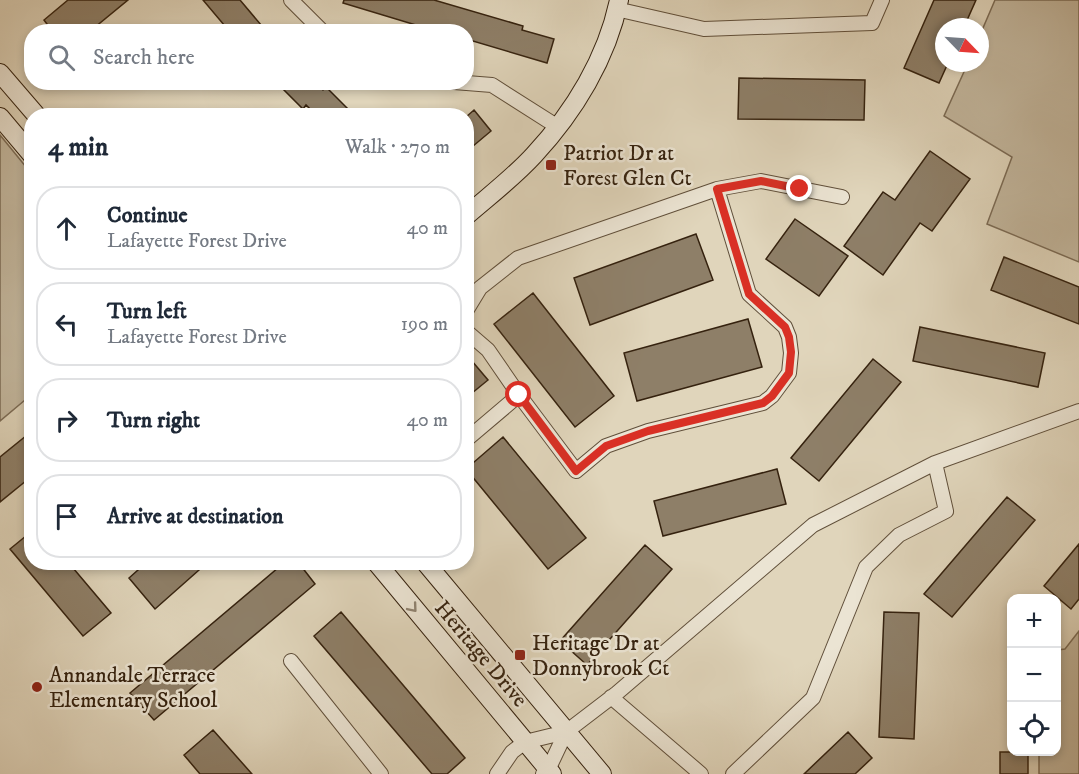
<!DOCTYPE html>
<meta charset="utf-8">
<style>
body{margin:0;font-family:"IM FELL DW Pica",serif;background:#f2f2f3;color:#1f2937}
.controls{position:absolute;right:18px;bottom:18px;display:grid;overflow:hidden;border-radius:12px;box-shadow:0 3px 9px #0003}
.controls button{width:54px;height:54px;display:grid;place-items:center;padding:0;border:0;border-bottom:2px solid #e0e1e3;background:#fff;color:#1f2937;font:30px sans-serif}
.compass{position:absolute;left:935px;top:18px;width:54px;height:54px;border-radius:50%;background:#fff;box-shadow:0 3px 9px #0003;rotate:115deg}
.stop{position:absolute;width:18px;height:18px;margin:-14px;border:4px solid #d93025;border-radius:50%;background:#fff}
.stop.end{background:#d93025;border-color:#fff;box-shadow:0 2px 6px #0008}
.list{margin:0;padding:0;list-style:none}
h2{display:flex;justify-content:space-between;align-items:center;height:78px;margin:0;padding:0 24px;font-size:26px}
h2 small{font-size:20px;font-weight:400;color:#747a83}
.list li{display:grid;grid-template-columns:39px 1fr auto;gap:18px;align-items:center;box-sizing:border-box;height:84px;margin:0 12px 12px;padding:0 12px;border:2px solid #e0e1e3;border-radius:24px}
.list b{display:block;font-size:22px;white-space:nowrap}
.list p{margin:0;font-size:20px;white-space:nowrap;color:#747a83}
.list em{font-size:20px;font-style:normal;color:#747a83}
.icon{flex:none;width:33px;height:33px;fill:none;stroke:currentColor;stroke-width:2;stroke-linecap:round;stroke-linejoin:round}
.map{position:relative;flex:none;width:1079px;height:774px;overflow:hidden}
.search{position:absolute;background:#fff;box-shadow:0 3px 9px #0003;left:24px;top:24px;width:450px;height:66px;display:flex;align-items:center;gap:15px;box-sizing:border-box;padding:0 21px;border-radius:24px;color:#747a83;font-size:22px}
.panel{position:absolute;background:#fff;box-shadow:0 3px 9px #0003;left:24px;top:108px;width:450px;height:462px;border-radius:24px}
.map>svg:first-child{display:block}
</style>
<div class="map">
<svg width="1079" height="774" viewBox="0 0 1079 774">
<rect width="100%" height="100%" fill="#e0d5bb"/>
<filter id="stains"><feTurbulence type="fractalNoise" baseFrequency=".00333" numOctaves="4"/><feColorMatrix values="0 0 0 0 .2 0 0 0 0 .09 0 0 0 0 .02 0 0 0 .5 -.17"/></filter>
<radialGradient id="worn" r=".72"><stop offset=".6" stop-color="#630" stop-opacity="0"/><stop offset="1" stop-color="#630" stop-opacity=".3"/></radialGradient>
<path fill="#c3b79e" stroke="#7c6c56" stroke-width="1.5" d="M995,0H1079V262L987,224L1012,157L944,116L968,63H980V35Z
M0,135L31,173V395L0,421Z
M1079,631V774H1039V752H1056L1057,650L1065,649Z"/>
<path fill="#8e7f68" stroke="#35220f" stroke-width="1.5" d="M68,0H128L89,32H53L44,20Z
M203,0H240L267,32H230Z
M344,0H434L523,26L522,30L554,39L547,63L466,39V32H439L343,3Z
M934,0H976L964,27H944V63H948L939,83L904,68Z
M739,78L865,80L864,120L738,119Z
M276,82H315L323,90L326,87L355,116H317L306,105L303,109Z
M474,110L491,131L466,152V117Z
M930,151L970,179L932,231L920,223L883,275L844,246L883,192L895,200Z
M795,219L848,256L819,296L766,259Z
M696,234L713,280L590,325L574,278Z
M1004,257L1079,287V324L991,290Z
M533,293L614,396L575,427L494,324Z
M748,319L762,367L637,401L624,353Z
M920,327L1045,353L1038,387L913,361Z
M466,354L488,380L466,398Z
M873,359L901,382L819,481L791,458Z
M32,431V476L0,502V457Z
M503,437L586,538L548,569L466,469Z
M777,469L786,504L663,536L654,501Z
M1007,497L1035,520L952,617L924,594Z
M32,531V562H68L111,613L83,636L10,549Z
M1079,544V599L1071,609L1044,586Z
M645,545L672,569L587,665L560,641Z
M147,562H208L155,609L129,578Z
M285,562H298L315,584L154,720L130,693Z
M341,612L465,758L447,774H432L314,636Z
M884,612L919,613L914,739L879,737Z
M213,730L252,774H200L184,755Z
M848,732L872,758L855,774H804Z
M1000,752H1028V774H1000Z"/>
<g fill="none" stroke-linecap="round" stroke-linejoin="round">
<g stroke="#604f3a" stroke-width="16">
<path id="street" d="M291,0L323,32
M616,9L704,29L872,23L882,0
M454,82L492,85L558,127
M717,189L761,181L842,197
M466,311L480,288L518,258L717,189L749,294L785,327L789,337L791,353L789,373L772,396L763,403L648,431L606,446L576,471L519,395
M466,331L488,350L519,395L466,440
M291,661L381,774
M611,697L701,774
M497,774L512,752L525,742L566,732L617,693L813,525L935,463
M543,774L548,770L566,732
M733,774L813,698L866,567L899,535L946,511L935,463L1079,411"/>
</g>
<g stroke="#35220f" stroke-width="20">
<path id="secondary" d="M0,73L37,116
M0,117L32,155
M466,216C489,196 514,177 534,155C574,112 607,58 619,0
M376,562L552,774
M425,562L602,774"/>
</g>
<use href="#street" stroke="#ebe4d3" stroke-width="14"/>
<use href="#secondary" stroke="#ebe4d3" stroke-width="18"/>
</g>
<defs><path id="oneway-chevron" d="M-2-3.5L2.5 0L-2 3.5" fill="none" stroke-width="1.6" stroke-linecap="round" stroke-linejoin="round" transform="scale(1.5)"/></defs>
<use stroke="#908371" href="#oneway-chevron" transform="translate(413 608) rotate(50)"/>
<g fill="none" stroke-linecap="round" stroke-linejoin="round">
<path stroke="#d93025" stroke-width="8" d="M519,395L576,471L606,446L648,431L763,403L772,396L789,373L791,352L789,337L785,327L749,294L717,189L761,181L800,189"/>
</g>
<g fill="#8f2418" stroke="#ebe4d3" stroke-width="2">
<rect x="545" y="159" width="12" height="12" rx="3"/>
<rect x="514" y="649" width="12" height="12" rx="3"/>
<circle cx="37" cy="687" r="6"/>
</g>
<g text-anchor="middle" stroke-width="5" stroke-linejoin="round" paint-order="stroke">
<g font-size="22" fill="#35220f" stroke="#ebe4d3" text-anchor="start">
<text x="563" y="160">Patriot Dr at<tspan x="563" dy="25">Forest Glen Ct</tspan></text>
<text x="532" y="650">Heritage Dr at<tspan x="532" dy="25">Donnybrook Ct</tspan></text>
<text x="49" y="682">Annandale Terrace<tspan x="49" dy="25">Elementary School</tspan></text>
</g>
<g font-size="22" fill="#35220f" stroke="#ebe4d3">
<text transform="translate(482 653) rotate(50)" y="8">Heritage Drive</text>
</g>
</g>
<rect width="100%" height="100%" filter="url(#stains)"/>
<rect width="100%" height="100%" fill="url(#worn)"/>
</svg>
<div class="controls">
<button>+</button>
<button>−</button>
<button><svg class="icon" aria-label="locate" viewBox="0 0 24 24"><circle cx="12" cy="12" r="6"/><path d="M12 2v4M12 18v4M2 12h4M18 12h4"/></svg></button>
</div>
<svg class="compass" viewBox="-18 -18 36 36"><path d="M0-13l5 13h-10z" fill="#e53935"/><path d="M0 13l5-13h-10z" fill="#747a83"/></svg>
<div class="stop" style="left:519px;top:395px"></div>
<div class="stop end" style="left:800px;top:189px"></div>
<div class="search"><svg class="icon" aria-label="search" viewBox="0 0 24 24"><circle cx="10" cy="10" r="6"/><path d="M15 15l6 6"/></svg>Search here</div>
<section class="panel">
<h2>4 min<small>Walk · 270 m</small></h2>
<ul class="list">
<li><svg class="icon" aria-label="ahead" viewBox="0 0 24 24"><path d="M12 20V5M6 11l6-6 6 6"/></svg><div><b>Continue</b><p>Lafayette Forest Drive</p></div><em>40 m</em></li>
<li><svg class="icon" aria-label="left" viewBox="0 0 24 24"><path d="M17 20v-9H6M10 6l-5 5 5 5"/></svg><div><b>Turn left</b><p>Lafayette Forest Drive</p></div><em>190 m</em></li>
<li><svg class="icon" aria-label="right" viewBox="0 0 24 24"><path d="M7 20v-9h11M14 6l5 5-5 5"/></svg><div><b>Turn right</b></div><em>40 m</em></li>
<li><svg class="icon" aria-label="arrive" viewBox="0 0 24 24"><path d="M6 21V4h12l-3 4 3 4H6"/></svg><div><b>Arrive at destination</b></div></li>
</ul>
</section>
</div>
